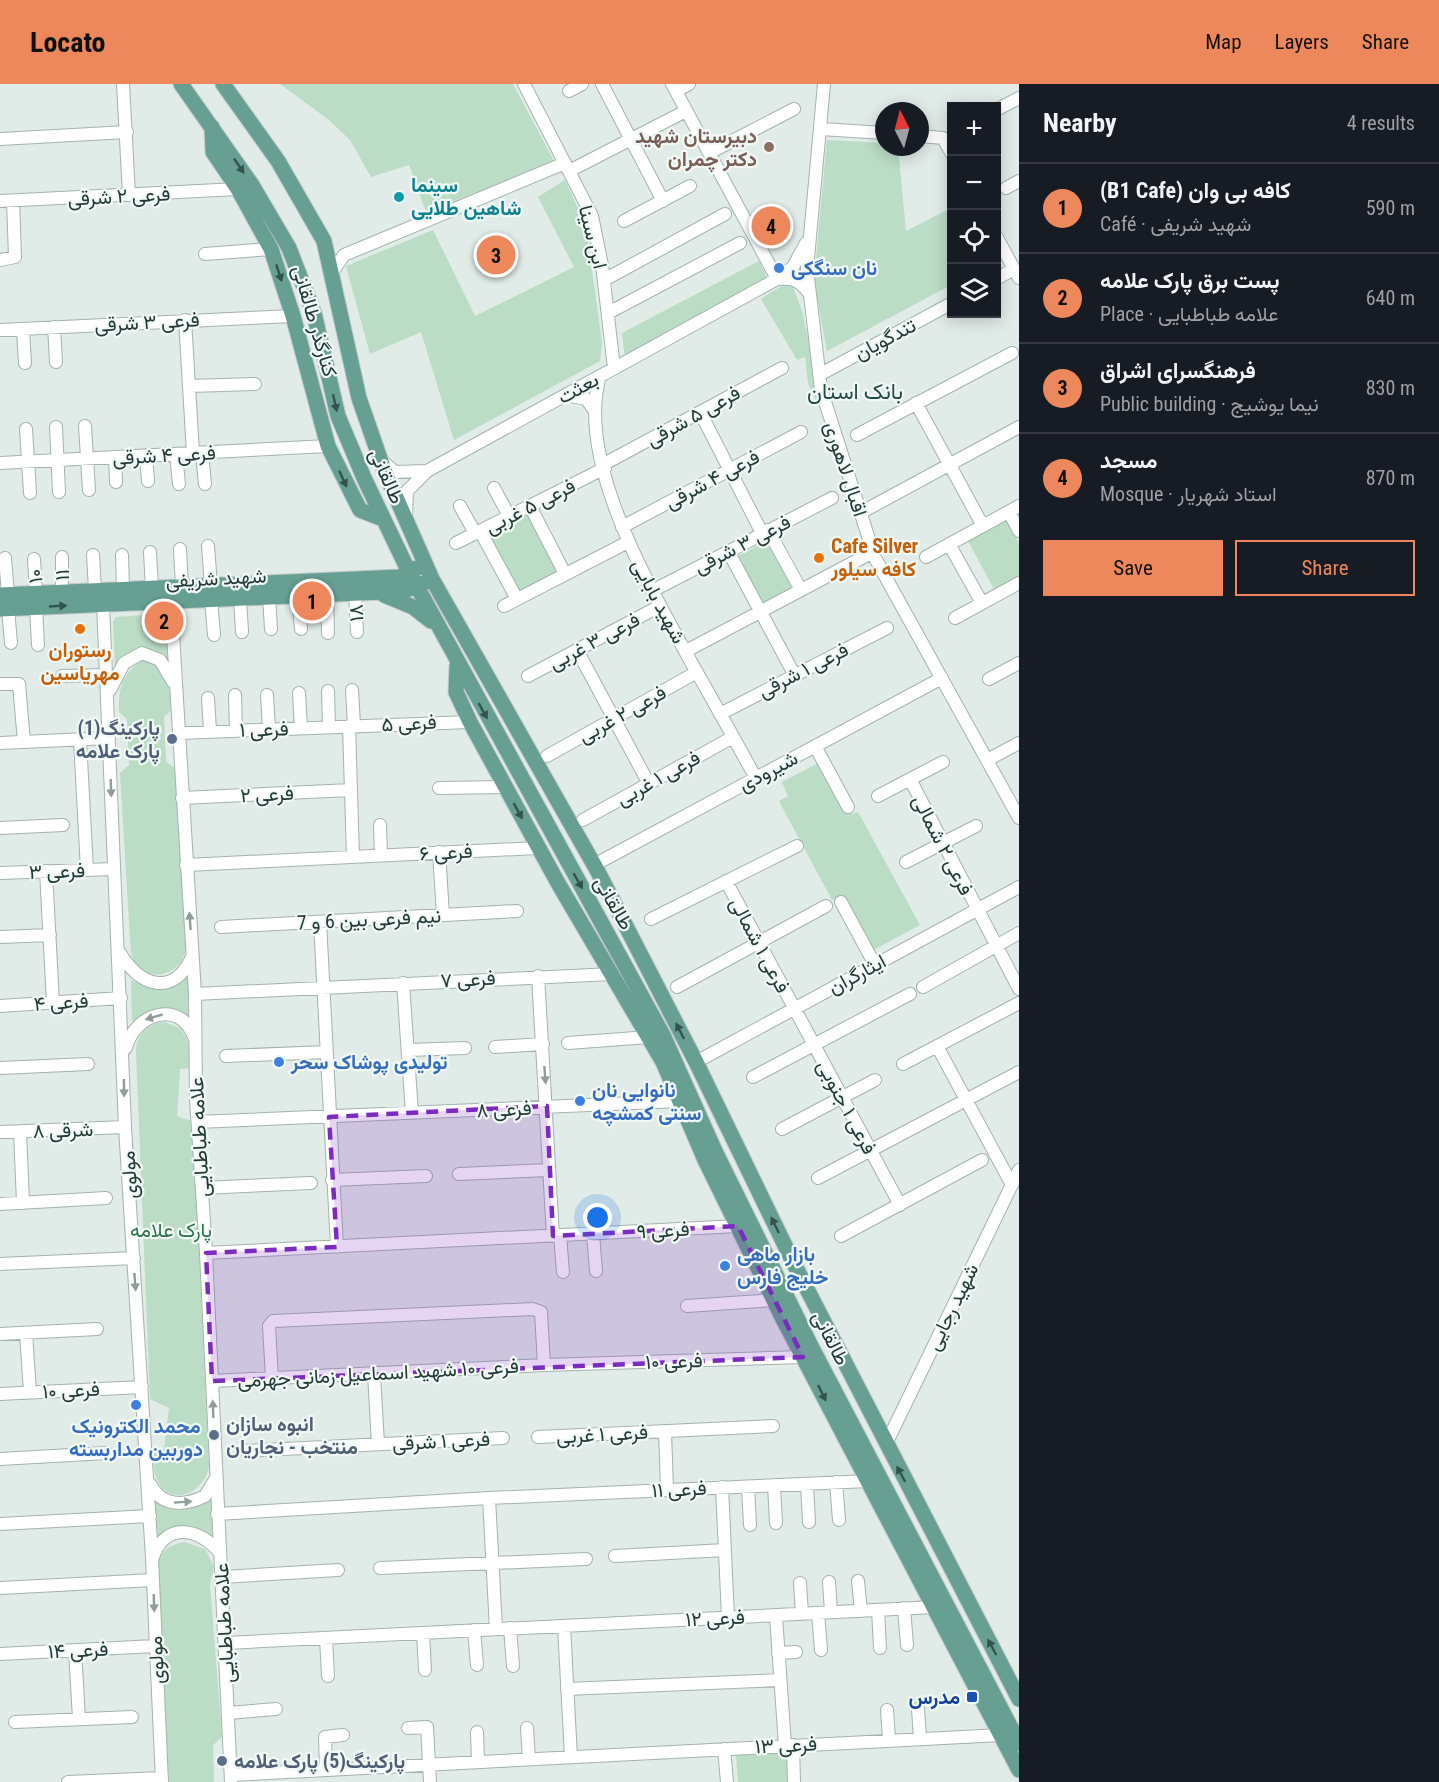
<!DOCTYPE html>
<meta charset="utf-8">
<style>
body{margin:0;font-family:"Roboto Condensed",Vazirmatn,sans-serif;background:#20242c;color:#f1f3f6}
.controls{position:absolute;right:18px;top:18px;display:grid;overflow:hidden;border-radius:0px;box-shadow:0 3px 15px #0003}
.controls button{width:54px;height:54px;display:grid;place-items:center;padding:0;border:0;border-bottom:2px solid #363941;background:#171b24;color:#f1f3f6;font:30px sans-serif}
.compass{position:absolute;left:875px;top:18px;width:54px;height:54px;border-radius:50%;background:#171b24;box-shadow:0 3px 15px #0003;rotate:354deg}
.you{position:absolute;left:598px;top:1134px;width:21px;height:21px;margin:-15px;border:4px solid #fff;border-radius:50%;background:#1a73e8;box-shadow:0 0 0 9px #1a73e833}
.badge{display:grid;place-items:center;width:39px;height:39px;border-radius:50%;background:#ed885d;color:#111;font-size:20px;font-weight:700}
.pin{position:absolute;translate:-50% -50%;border:3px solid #fff;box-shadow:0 2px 6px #0006}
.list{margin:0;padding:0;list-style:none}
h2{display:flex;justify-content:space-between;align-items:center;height:78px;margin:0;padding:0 24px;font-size:26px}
h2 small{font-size:20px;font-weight:400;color:#9ea1a6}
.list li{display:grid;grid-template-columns:39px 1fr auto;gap:18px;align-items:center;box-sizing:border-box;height:90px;padding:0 24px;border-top:2px solid #363941}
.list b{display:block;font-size:22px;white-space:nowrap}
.list p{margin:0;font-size:20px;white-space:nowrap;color:#9ea1a6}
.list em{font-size:20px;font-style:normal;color:#9ea1a6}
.actions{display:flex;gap:12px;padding:18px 24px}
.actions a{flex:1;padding:14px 0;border:2px solid #ed885d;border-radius:0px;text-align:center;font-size:21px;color:#ed885d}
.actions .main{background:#ed885d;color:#111}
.icon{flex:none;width:33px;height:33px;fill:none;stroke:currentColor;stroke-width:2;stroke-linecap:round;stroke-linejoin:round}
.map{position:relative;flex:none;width:1019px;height:1698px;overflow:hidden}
header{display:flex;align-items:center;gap:36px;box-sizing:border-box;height:84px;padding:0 30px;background:#ed885d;color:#111}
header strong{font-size:28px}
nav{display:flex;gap:33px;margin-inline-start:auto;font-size:21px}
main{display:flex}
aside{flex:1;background:#171b24}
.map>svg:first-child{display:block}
</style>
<header>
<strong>Locato</strong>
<nav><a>Map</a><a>Layers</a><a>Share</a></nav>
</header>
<main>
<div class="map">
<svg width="1019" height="1698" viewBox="0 0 1019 1698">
<rect width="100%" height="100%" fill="#e1ebe7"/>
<path fill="#bbdcc5" d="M280,0H513L554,77L426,128L409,81L371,93L350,56L329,36Z
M827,56L884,59V63H898L906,147L951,124V201L827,267L814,197Z
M565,96L586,142L602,259L600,277L454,356L421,248L370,270L346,182L433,146L475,232L574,183L538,113Z
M759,177L768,196L625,275L622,249Z
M792,200L802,227L825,335L808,299L805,273L797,276L761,215L783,201Z
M528,429L560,488L517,510L487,451Z
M1007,436L1019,459V494L995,507L968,457Z
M769,456L794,506L762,523L736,473Z
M158,530L159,542H169L171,581L157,569L158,565L156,570L128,569L115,586L113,538L116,533Z
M141,577C164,577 171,606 173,625L164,633L166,678L175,684L186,865C180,895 140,901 131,870L120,689L129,681L127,635L119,628C118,606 122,590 141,577Z
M822,677L851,730L858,728L920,841L872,867L840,812L832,816L779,717L788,712L782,698Z
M188,893L192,934L183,929L155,926L132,937L131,896C153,906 167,910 188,893Z
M165,938L181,945L189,959L192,984L180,985L177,1032L193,1038L209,1383C204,1409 171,1424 157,1396C153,1387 154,1376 153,1367L164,1365L169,1324L150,1315L136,966C137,950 149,939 165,938Z
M210,1414L212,1415L214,1453L206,1450L156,1457L153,1417C157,1417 159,1420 164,1423C180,1430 198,1425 210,1414Z
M185,1458L205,1465L214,1483L210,1500L222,1653L213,1661L214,1698H169L158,1480C161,1466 171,1460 185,1458Z
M793,1667L794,1698H738L736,1670Z"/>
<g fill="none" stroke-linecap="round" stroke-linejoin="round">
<g stroke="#a4b3ae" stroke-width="14">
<path id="minor" d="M123,0L129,111
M524,0L592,132L602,181L614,284
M602,0L663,117
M672,0L777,195
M824,0L807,185L821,305L875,474L1019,734
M569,7L582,0
M676,7L689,0
M996,26L1019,14
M821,45L884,49
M920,52L943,54L952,70
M0,55L127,48
M709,69L794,25
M569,87L686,27
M1006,104L1019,97
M0,117L238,105
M624,137L690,102
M996,152L1019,194
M205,170L271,165
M0,176L15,173L13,117
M333,187L344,171L565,79
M777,195C794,194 799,196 809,209
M996,195L1014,185
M604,196L725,130
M608,229L740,159
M185,236L193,369
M54,243L56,278
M23,245L25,279
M0,246L293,232
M819,291L952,219
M600,292C575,377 651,505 691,578C713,616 734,655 756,694
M189,302L255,300
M566,311L586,315L595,327
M916,319L983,442
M700,328L762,449
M85,342L89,406
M56,343L59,408
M26,345L30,409
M857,351L1012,269
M202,369L205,400
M176,370L179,400
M146,372L148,397
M115,374L116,398
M380,375L395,388L426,387
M0,379L328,362
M604,380L782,284
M494,404L509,432
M460,422L475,449
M530,422L565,490
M1009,428L1019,447
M860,429L1019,343
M406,433L407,407L427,387L777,195L793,183L806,159
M622,443L801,348
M768,446L801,506
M480,447L517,515
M456,459L605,384
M949,460L982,519
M208,462L211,501
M180,465L182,503
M728,467L794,590
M150,468L152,504
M93,471L95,506
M122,471L123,505
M926,473L1019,422
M5,474L8,510
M34,475L36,509
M652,507L832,414
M62,508V473
M355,509L357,548
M327,510L328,549
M298,511L301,545
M269,512L271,545
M240,514L242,548
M211,515L214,551
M171,517L195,910L196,1015L206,1169L231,1698
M103,520L125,1043L152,1474L162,1698
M504,522L628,458
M36,523L38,561
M8,525L11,559
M955,534L1019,499
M577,566L649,700
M686,567L873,468
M62,592L107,591
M528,592L660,522
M989,595L1019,579
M0,600H19L24,658
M110,606L124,579L142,569L160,576L173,598
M352,606L354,641
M328,607L329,643
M299,609L301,644
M235,611L236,646
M267,611L269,645
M208,614L210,647
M720,630L887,544
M349,642L353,773
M179,649L470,638
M80,656L87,786
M0,659L109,654
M815,662L848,723
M547,672L697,588
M987,676L1019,659
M910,695L1019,905
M439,704L504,703
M878,712L943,678
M182,714L351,706
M583,736L733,653
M380,741L381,771
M0,744L63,741
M439,768L443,831
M906,778L976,742
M186,781L538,764
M594,781L942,594
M46,787L53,919
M0,789L114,785
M726,797L900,1121
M841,818L875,881
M651,835L797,762
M320,838L337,1163
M221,843L517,827
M0,853L50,851
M120,869C139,902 173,914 192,873
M538,892L553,1152
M403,899L412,1029
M677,903L826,822
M923,903L1019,849
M195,910L612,890
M0,922L121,914
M568,959L649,953
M937,962L1012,1101
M495,963L543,960
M126,964C134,930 180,914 194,953
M408,966L465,964
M226,972L326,968
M696,978L1019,803
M903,980L1019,919
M0,984L88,980
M753,993L910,910
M198,1038L680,1017
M782,1045L875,996
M20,1047L23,1119
M0,1048L125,1043
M459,1090L549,1086
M818,1094L1019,988
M332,1096L426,1092
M202,1104L311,1099
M0,1120L106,1114
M593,1150L596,1187
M560,1151L563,1188
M841,1152L982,1076
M206,1169L738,1142
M0,1180L134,1174
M687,1222L774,1216
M26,1249L30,1308
M0,1250L97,1245
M374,1290L378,1360
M272,1294L269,1242L273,1237L533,1225L541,1228L544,1281
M212,1297L544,1281L803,1273
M0,1310L142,1303
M665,1347L667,1406
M538,1353L773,1342
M886,1360L1019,1086
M246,1367L503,1354
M0,1375L107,1369
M836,1398L839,1436
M150,1400C161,1422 183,1423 205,1412L215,1396
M807,1400L809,1438
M774,1401L776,1439
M722,1403L728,1533
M748,1403L750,1441
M489,1414L496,1545
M217,1430L489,1414L869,1397
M0,1440L150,1432
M615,1472L725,1466
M153,1473C166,1437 200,1444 220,1469
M380,1484L586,1475
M222,1493L338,1486
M858,1497L861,1527
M829,1498L831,1528
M800,1499L802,1530
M0,1504L153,1496
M904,1524L907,1561
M878,1526L880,1564
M818,1529L821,1566
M776,1532L785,1661
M564,1542L571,1673
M510,1544L513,1582
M474,1546L477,1581
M423,1549L425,1586
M326,1554L328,1592
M226,1559L935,1523
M75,1566L79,1635
M778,1569L796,1568
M0,1570L155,1562
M567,1605L780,1596
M918,1625L920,1654
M887,1626L889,1656
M228,1629L276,1625
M15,1638L132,1633
M408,1644L427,1643L430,1698
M527,1644L529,1675
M477,1648L478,1677
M793,1661L794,1698
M724,1665L727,1698
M326,1686L325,1653L343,1651
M231,1691L1001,1651
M68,1698L162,1694"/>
</g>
<g stroke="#c1c8c7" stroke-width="17">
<path id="major" d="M181,0L252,101L289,164L314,229L338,332L364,394L409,488L663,951L715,1067L812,1264L1019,1659
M223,0L278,77L324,157L359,314L384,386L432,495L597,786L696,978L793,1178L1019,1615
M212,43L213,68L238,105L271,165L293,232L328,362L360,426L383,435
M0,511L400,493L417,484
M384,511L413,523L431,537
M0,525L404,507L424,499
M457,582L456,608L470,638L558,799L663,978L705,1076L782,1233L1019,1686"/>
</g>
<use href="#minor" stroke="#fff" stroke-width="12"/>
<use href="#major" stroke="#679f93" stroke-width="15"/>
</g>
<defs><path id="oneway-solid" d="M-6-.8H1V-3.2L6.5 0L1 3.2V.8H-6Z" transform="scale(1.5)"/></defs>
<g fill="#33544d">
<use href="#oneway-solid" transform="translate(239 82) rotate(56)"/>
<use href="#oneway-solid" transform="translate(279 189) rotate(72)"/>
<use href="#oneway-solid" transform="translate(335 319) rotate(77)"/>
<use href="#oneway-solid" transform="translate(343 395) rotate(65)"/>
<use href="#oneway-solid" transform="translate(58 522) rotate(-3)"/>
<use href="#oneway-solid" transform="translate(483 627) rotate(61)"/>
<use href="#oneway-solid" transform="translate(518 727) rotate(61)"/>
<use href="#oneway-solid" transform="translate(578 797) rotate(60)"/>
<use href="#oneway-solid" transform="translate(680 947) rotate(-117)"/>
<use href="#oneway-solid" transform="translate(775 1141) rotate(-116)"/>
<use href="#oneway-solid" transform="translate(822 1309) rotate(64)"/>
<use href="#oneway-solid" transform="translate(901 1390) rotate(-118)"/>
<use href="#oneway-solid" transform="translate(992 1563) rotate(-118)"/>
</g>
<g fill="#909d9a">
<use href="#oneway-solid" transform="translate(111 704) rotate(88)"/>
<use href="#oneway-solid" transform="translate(190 837) rotate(-94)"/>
<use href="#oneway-solid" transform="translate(154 933) rotate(164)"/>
<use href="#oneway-solid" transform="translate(545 991) rotate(86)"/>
<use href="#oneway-solid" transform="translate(124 1004) rotate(89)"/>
<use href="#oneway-solid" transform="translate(135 1198) rotate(86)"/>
<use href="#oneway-solid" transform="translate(213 1325) rotate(-92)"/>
<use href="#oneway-solid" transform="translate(183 1418) rotate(-4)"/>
<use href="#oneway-solid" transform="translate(154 1519) rotate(88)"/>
</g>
<path fill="#7b2cbf" fill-opacity="0.2" stroke="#7b2cbf" stroke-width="4.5" stroke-dasharray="12 8" stroke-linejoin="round" d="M547,1022L553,1152L738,1142L803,1273L212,1297L206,1169L337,1163L329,1033Z"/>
<circle fill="#8d6e63" stroke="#f1f8f5" stroke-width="2" cx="769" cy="63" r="6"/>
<circle fill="#0f9aa8" stroke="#f1f8f5" stroke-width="2" cx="399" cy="113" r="6"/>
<g fill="#3f7fe0" stroke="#f1f8f5" stroke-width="2">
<circle cx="779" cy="184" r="6"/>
<circle cx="279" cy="978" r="6"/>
<circle cx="580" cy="1017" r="6"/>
<circle cx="725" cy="1182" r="6"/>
<circle cx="136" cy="1321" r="6"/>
</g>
<g fill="#e8710a" stroke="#f1f8f5" stroke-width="2">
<circle cx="819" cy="474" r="6"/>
<circle cx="80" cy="545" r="6"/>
</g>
<g fill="#5c6f8a" stroke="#f1f8f5" stroke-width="2">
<circle cx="172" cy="655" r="6"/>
<circle cx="214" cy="1351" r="6"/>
<circle cx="222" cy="1677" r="6"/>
</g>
<rect fill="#1a4fb4" stroke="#f1f8f5" stroke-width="2" x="966" y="1607" width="12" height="12" rx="3"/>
<g text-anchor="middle" stroke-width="4.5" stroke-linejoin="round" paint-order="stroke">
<g font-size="20" font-weight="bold" fill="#785e54" stroke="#f1f8f5" text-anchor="end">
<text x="757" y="59">دبیرستان شهید<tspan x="757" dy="23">دکتر چمران</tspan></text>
</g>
<g font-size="20" font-weight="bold" fill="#0d838f" stroke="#f1f8f5" text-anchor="start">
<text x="411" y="108">سینما<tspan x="411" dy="23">شاهین طلایی</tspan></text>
</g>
<g font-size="20" fill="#223b36" stroke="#f1f8f5">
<text transform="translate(119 112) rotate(-3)" y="7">فرعی ۲ شرقی</text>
<text transform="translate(593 153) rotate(76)" y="7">ابن سینا</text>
<text transform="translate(315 237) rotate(74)" y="7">کنارگذر طالقانی</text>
<text transform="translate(147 238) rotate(-3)" y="7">فرعی ۳ شرقی</text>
<text transform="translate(885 255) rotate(-28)" y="7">تندگویان</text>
<text transform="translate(578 304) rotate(-29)" y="7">بعثت</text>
<text transform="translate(693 332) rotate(-29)" y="7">فرعی ۵ شرقی</text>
<text transform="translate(164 371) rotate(-3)" y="7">فرعی ۴ شرقی</text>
<text transform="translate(846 385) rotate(72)" y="7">اقبال لاهوری</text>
<text transform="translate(387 392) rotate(66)" y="7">طالقانی</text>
<text transform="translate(712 395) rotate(-28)" y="7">فرعی ۴ شرقی</text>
<text transform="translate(530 422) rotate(-27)" y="7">فرعی ۵ غربی</text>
<text transform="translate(742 460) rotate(-27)" y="7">فرعی ۳ شرقی</text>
<text transform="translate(62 491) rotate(-90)" y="7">۱۱</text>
<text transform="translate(35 492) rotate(-95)" y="7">۱۰</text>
<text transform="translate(216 494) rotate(-3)" y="7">شهید شریفی</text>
<text transform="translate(659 517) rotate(62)" y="7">شهید بابایی</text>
<text transform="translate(356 529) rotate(-92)" y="7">۱۸</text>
<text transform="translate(594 557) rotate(-28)" y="7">فرعی ۳ غربی</text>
<text transform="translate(803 586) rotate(-27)" y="7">فرعی ۱ شرقی</text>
<text transform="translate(622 630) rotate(-29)" y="7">فرعی ۲ غربی</text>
<text transform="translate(409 639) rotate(-3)" y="7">فرعی ۵</text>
<text transform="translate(264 645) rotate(-2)" y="7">فرعی ۱</text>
<text transform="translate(768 687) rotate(-28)" y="7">شیرودی</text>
<text transform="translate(658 694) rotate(-29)" y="7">فرعی ۱ غربی</text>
<text transform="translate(267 710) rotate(-3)" y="7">فرعی ۲</text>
<text transform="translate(943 761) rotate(63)" y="7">فرعی ۲ شمالی</text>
<text transform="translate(446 768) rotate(-3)" y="7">فرعی ۶</text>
<text transform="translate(57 787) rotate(-2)" y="7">فرعی ۳</text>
<text transform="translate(614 819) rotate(60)" y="7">طالقانی</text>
<text transform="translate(369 835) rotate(-3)" y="7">نیم فرعی بین 6 و 7</text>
<text transform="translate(760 861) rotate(62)" y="7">فرعی ۱ شمالی</text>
<text transform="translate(857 890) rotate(-28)" y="7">ایثارگران</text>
<text transform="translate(468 895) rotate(-3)" y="7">فرعی ۷</text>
<text transform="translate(61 918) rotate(-4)" y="7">فرعی ۴</text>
<text transform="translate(847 1023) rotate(62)" y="7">فرعی ۱ جنوبی</text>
<text transform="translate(504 1025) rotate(-3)" y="7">فرعی ۸</text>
<text transform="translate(63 1046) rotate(-2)" y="7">۸ شرقی</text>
<text transform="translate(199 1053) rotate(-93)" y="7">علامه طباطبایی</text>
<text transform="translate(129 1091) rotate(-94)" y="7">مولوی</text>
<text transform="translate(663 1146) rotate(-3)" y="7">فرعی ۹</text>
<text transform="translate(952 1223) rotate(-64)" y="7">شهید رجایی</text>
<text transform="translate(831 1254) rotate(63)" y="7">طالقانی</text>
<text transform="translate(674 1277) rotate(-2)" y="7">فرعی ۱۰</text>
<text transform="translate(378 1289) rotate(-3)" y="7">فرعی ۱۰ شهید اسماعیل زمانی جهرمی</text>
<text transform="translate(71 1306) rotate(-3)" y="7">فرعی ۱۰</text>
<text transform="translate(602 1350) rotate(-3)" y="7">فرعی ۱ غربی</text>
<text transform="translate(441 1357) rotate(-3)" y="7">فرعی ۱ شرقی</text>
<text transform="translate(679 1405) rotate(-3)" y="7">فرعی ۱۱</text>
<text transform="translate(715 1534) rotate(-3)" y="7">فرعی ۱۲</text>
<text transform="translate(224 1539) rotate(-93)" y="7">علامه طباطبایی</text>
<text transform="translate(78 1566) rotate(-3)" y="7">فرعی ۱۴</text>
<text transform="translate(156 1576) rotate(-93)" y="7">مولوی</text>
<text transform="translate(786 1661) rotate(-3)" y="7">فرعی ۱۳</text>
</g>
<g font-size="20" font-weight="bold" fill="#366cbe" stroke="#f1f8f5" text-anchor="start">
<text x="791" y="191">نان سنگکی</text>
<text x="291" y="985">تولیدی پوشاک سحر</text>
<text x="592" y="1013">نانوایی نان<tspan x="592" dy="23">سنتی کمشچه</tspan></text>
<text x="737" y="1177">بازار ماهی<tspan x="737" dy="23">خلیج فارس</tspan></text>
<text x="136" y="1349" text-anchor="middle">محمد الکترونیک<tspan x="136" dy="23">دوربین مداربسته</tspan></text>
</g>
<g font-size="20" font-weight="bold" fill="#c56008" stroke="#f1f8f5" text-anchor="start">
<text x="831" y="469">Cafe Silver<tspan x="831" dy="23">کافه سیلور</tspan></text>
<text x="80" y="573" text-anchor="middle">رستوران<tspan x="80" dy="23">مهریاسین</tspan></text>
</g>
<g font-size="20" font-weight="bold" fill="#4e5e75" stroke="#f1f8f5" text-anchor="start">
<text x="160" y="651" text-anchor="end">پارکینگ(1)<tspan x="160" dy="23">پارک علامه</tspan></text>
<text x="226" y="1347">انبوه سازان<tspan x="226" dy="23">منتخب - نجاریان</tspan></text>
<text x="234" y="1684">پارکینگ(5) پارک علامه</text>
</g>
<g font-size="20" fill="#2e704b" stroke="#f1f8f5">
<text x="171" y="1153">پارک علامه</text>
</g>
<g font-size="20" font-weight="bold" fill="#164399" stroke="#f1f8f5" text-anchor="end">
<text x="960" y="1620">مدرس</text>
</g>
<g font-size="22" fill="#1f4c43" stroke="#f1f8f5">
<text x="855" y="315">بانک استان</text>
</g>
</g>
</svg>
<div class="controls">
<button>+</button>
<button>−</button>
<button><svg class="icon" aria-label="locate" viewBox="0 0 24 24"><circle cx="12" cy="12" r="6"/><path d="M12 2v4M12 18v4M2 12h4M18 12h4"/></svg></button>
<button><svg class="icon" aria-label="layers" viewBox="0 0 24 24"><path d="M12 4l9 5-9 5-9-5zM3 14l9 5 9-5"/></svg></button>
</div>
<svg class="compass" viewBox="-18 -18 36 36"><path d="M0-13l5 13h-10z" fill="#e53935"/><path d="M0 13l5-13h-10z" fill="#9ea1a6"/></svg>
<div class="you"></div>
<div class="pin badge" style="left:312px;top:517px">1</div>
<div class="pin badge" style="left:164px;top:537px">2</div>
<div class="pin badge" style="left:496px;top:171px">3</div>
<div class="pin badge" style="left:771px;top:142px">4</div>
</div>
<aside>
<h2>Nearby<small>4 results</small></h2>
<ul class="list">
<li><span class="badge">1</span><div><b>(B1 Cafe) کافه بی وان</b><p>Café · شهید شریفی</p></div><em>590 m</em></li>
<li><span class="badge">2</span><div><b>پست برق پارک علامه</b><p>Place · علامه طباطبایی</p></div><em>640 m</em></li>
<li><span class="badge">3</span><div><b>فرهنگسرای اشراق</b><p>Public building · نیما یوشیج</p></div><em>830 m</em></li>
<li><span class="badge">4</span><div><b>مسجد</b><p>Mosque · استاد شهریار</p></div><em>870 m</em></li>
</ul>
<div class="actions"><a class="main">Save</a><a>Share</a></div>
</aside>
</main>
